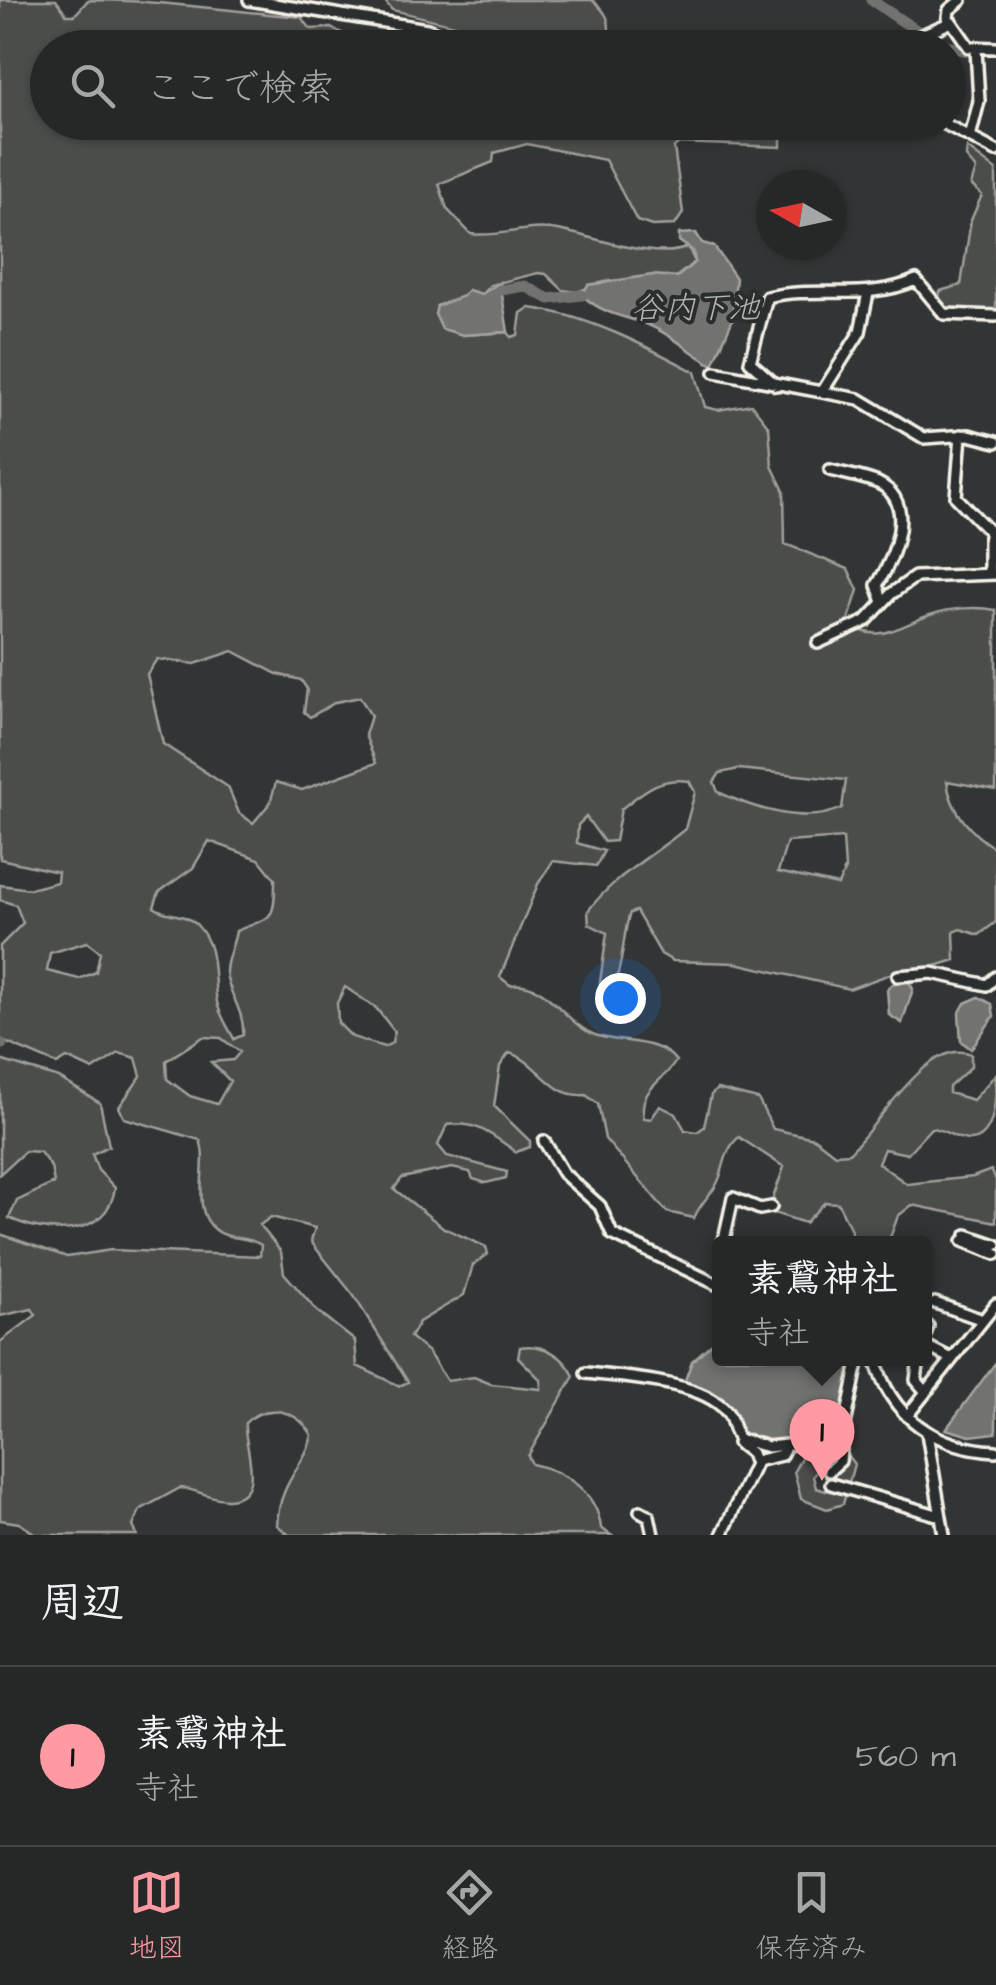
<!DOCTYPE html>
<html lang="ja">
<meta charset="utf-8">
<style>
body{margin:0;font-family:"Architects Daughter","Klee One",sans-serif;background:#2e3030;color:#f1f3f6}
.compass{position:absolute;left:756px;top:170px;width:90px;height:90px;border-radius:50%;background:#262828;box-shadow:0 2px 8px #0004;rotate:279deg}
.you{position:absolute;left:620px;top:998px;width:35px;height:35px;margin:-25px;border:8px solid #fff;border-radius:50%;background:#1a73e8;box-shadow:0 0 0 15px #1a73e833}
.badge{display:grid;place-items:center;width:65px;height:65px;border-radius:50%;background:#ff9aa2;color:#111;font-size:32px;font-weight:700}
.pin{position:absolute;translate:-50% -82px;filter:drop-shadow(0 2px 5px #0008)}
.pin::after{content:'';position:absolute;top:52px;width:35px;height:30px;background:inherit;clip-path:polygon(0 0,100% 0,50% 100%)}
.popup{position:absolute;left:712px;top:1236px;width:220px;height:130px;box-sizing:border-box;display:grid;place-content:center;border-radius:10px;background:#262828;filter:drop-shadow(0 2px 8px #0005);font-size:32px;white-space:nowrap;color:#a4a6a8}
.popup b{font-size:38px;color:#f1f3f6}
.popup::after{content:'';position:absolute;left:50%;top:100%;margin-left:-20px;border:20px solid transparent;border-top-color:#262828}
.list{margin:0;padding:0;list-style:none}
h2{display:flex;justify-content:space-between;align-items:center;height:130px;margin:0;padding:0 40px;font-size:42px}
h2 small{font-size:32px;font-weight:400;color:#a4a6a8}
.list li{display:grid;grid-template-columns:65px 1fr auto;gap:30px;align-items:center;box-sizing:border-box;height:180px;padding:0 40px;border-top:2px solid #424445}
.list b{display:block;font-size:38px;white-space:nowrap}
.list p{margin:0;font-size:32px;white-space:nowrap;color:#a4a6a8}
.list em{font-size:32px;font-style:normal;color:#a4a6a8}
.icon{flex:none;width:55px;height:55px;fill:none;stroke:currentColor;stroke-width:2;stroke-linecap:round;stroke-linejoin:round}
.map{position:relative;flex:none;width:996px;height:1535px;overflow:hidden}
.search{position:absolute;background:#262828;box-shadow:0 2px 8px #0004;left:30px;right:30px;top:30px;height:110px;display:flex;align-items:center;gap:25px;box-sizing:border-box;padding:0 35px;border-radius:55px;color:#a4a6a8;font-size:38px}
.sheet{height:310px;background:#262828}
nav{display:flex;justify-content:space-around;align-items:center;box-sizing:border-box;height:140px;border-top:2px solid #424445;background:#262828;font-size:28px;color:#a4a6a8}
nav a{display:grid;justify-items:center;gap:5px}
nav .on{color:#ff9aa2}
.map>svg:first-child{display:block}
</style>
<div class="map">
<svg width="996" height="1535" viewBox="0 0 996 1535">
<rect width="100%" height="100%" fill="#323535"/>
<filter id="ink" filterUnits="userSpaceOnUse"><feTurbulence type="fractalNoise" baseFrequency=".01" numOctaves="2"/><feDisplacementMap in="SourceGraphic" scale="20" xChannelSelector="R" yChannelSelector="G"/><feConvolveMatrix kernelMatrix="1 2 1 2 8 2 1 2 1" color-interpolation-filters="sRGB"/></filter>
<g filter="url(#ink)">
<path fill="#4b4d4c" stroke="#a09f9a" stroke-width="2.5" fill-rule="evenodd" d="M0,0H56L67,15H75L88,0C161,0 229,11 301,17L311,29L331,28L371,47L48,48V122L781,123V147L679,143L674,147L683,213L675,225L652,226L637,221L605,160L527,144L494,153L493,162L439,184L447,209L471,234C501,238 527,224 558,230C593,236 657,262 688,247L695,262L676,277L608,281L576,292L563,290L546,274L538,273L490,285L482,294L437,306L464,335L508,332L511,337L518,335L521,313L529,308C585,314 646,346 695,372L705,407L718,410L751,404L769,427L772,466L784,491L785,544L848,569L858,590L848,622C876,647 901,625 930,615C950,608 976,606 996,610V790L947,781C950,810 971,834 996,849V922L979,935L961,929L954,932L955,960L910,974L896,972L849,989L736,963L673,961L661,954L636,911L630,913C621,937 625,978 605,996L599,989L607,933L589,924L588,911C615,875 651,857 685,829L695,792L689,781C658,777 644,791 621,809L615,841L604,842L586,817L578,825L577,843L604,851L596,866L553,861L538,884L500,977L510,985C548,979 563,1023 595,1035C619,1044 660,1038 676,1061C665,1081 637,1089 644,1118L651,1119L660,1106L676,1114L685,1130L697,1132L704,1127L711,1095L717,1089L758,1099L773,1129L814,1138L835,1154L849,1153C877,1128 928,1036 971,1054V1067L949,1087V1093L973,1100L996,1074C996,1095 996,1141 969,1140C956,1140 945,1129 931,1128L907,1154L884,1149L878,1163L907,1184L973,1177L991,1170L996,1180V1222L912,1205L898,1216L888,1243H850L851,1230L838,1203L825,1202L805,1223L774,1213L773,1198L784,1167L739,1137C721,1152 726,1174 713,1190C705,1200 700,1205 694,1218L667,1212L605,1139L598,1104L586,1095C548,1098 540,1061 509,1053L500,1066L494,1106L530,1141V1147L516,1152C492,1135 478,1121 447,1125L438,1145L447,1156L507,1172L506,1178L486,1183L473,1179L470,1172L452,1168L402,1178L394,1189L444,1228L486,1247L488,1254L473,1265L464,1295L419,1322L410,1337L428,1352L447,1381L474,1377L491,1384L541,1389V1380L518,1357L520,1347C543,1343 564,1355 574,1376L528,1456L532,1464C565,1471 597,1492 601,1528L611,1535H289L277,1525C279,1481 306,1465 312,1435C297,1410 267,1402 245,1423C243,1446 268,1496 228,1499C212,1500 197,1489 180,1488L140,1510L133,1526L137,1535H37L19,1523L0,1520V1342L36,1315L32,1309L0,1316V1234L67,1257L111,1250L260,1256L261,1245C246,1235 231,1241 217,1231C188,1210 210,1167 200,1140L124,1118L119,1107L141,1076L136,1058L119,1053L93,1070L67,1058L57,1064L0,1040V946L23,923L16,905L0,900V885L30,889L57,882L58,872L0,859ZM233,651L277,674L301,680L307,689L304,712L310,717L336,702L360,697L371,716L365,735L376,763L302,790L276,782L270,803L253,823L239,813L228,787L163,744L147,674L157,659L195,664ZM739,769L846,780L842,808C806,826 752,808 718,792L714,782L720,773ZM843,838L845,869L838,885L778,872L787,842ZM209,841L259,859L275,879C275,923 272,916 236,931C234,945 226,958 226,972C228,994 245,1011 243,1035L234,1039C228,1027 219,1014 217,1002C212,975 218,947 197,925C183,911 168,918 154,907L159,892L193,868ZM87,942L100,952L96,972L79,979L47,971L50,953ZM345,987L376,1008L394,1031L392,1043L384,1047L352,1037L338,1023L337,1003ZM203,1037L221,1038L240,1052L233,1060L211,1062L230,1081L217,1104L190,1096L167,1079L166,1061ZM271,1217L315,1228L311,1241L315,1247L354,1296L408,1382L399,1386L357,1366L355,1341L317,1311L284,1273L281,1252L260,1225Z
M384,0H592C608,13 612,22 607,42L599,47H496L475,30L392,10Z
M967,148L996,170V313H950L939,300L940,291L961,285L971,220L982,195L971,185L976,169L966,157Z
M0,1060L59,1078L100,1103L109,1146L92,1154L98,1170L115,1188C107,1240 45,1235 9,1218L17,1201L54,1183L51,1167L40,1152L25,1151L0,1174Z
M828,1444L837,1449V1460L820,1467L813,1476L816,1488L826,1491C836,1481 835,1466 846,1454L854,1464L843,1504L827,1509L801,1499L794,1471L807,1447Z"/>
<path fill="#727370" stroke="#a6a5a0" stroke-width="2.5" d="M696,233L702,243L714,246L736,278L732,321L713,365C689,352 672,334 646,324C623,316 602,314 582,295L588,285L652,275L677,277L695,262L693,251L679,241V234Z
M500,282L508,332L463,335L442,329L435,314L437,306L463,296L468,290L482,294Z
M899,979L908,980L913,989L902,1023L889,1015L887,989Z
M979,997L992,1004L994,1016L971,1049L961,1041L959,1014L965,1003Z
M719,1337L720,1358H853L839,1432L771,1444L740,1434L736,1420L684,1383L692,1361Z
M996,1362V1433L970,1436L946,1429Z"/>
<g fill="none" stroke-linecap="round" stroke-linejoin="round">
<path stroke="#727370" stroke-width="11" d="M871,0C902,20 945,56 983,51
M501,290L525,286L549,299L582,295
M0,1043L2,1044"/>
<g stroke="#f4f1e8" stroke-width="16">
<path id="minor" d="M249,0L427,29L473,48
M951,21L969,47L996,48
M869,46H896L947,24L949,10L961,0
M941,122L996,151
M970,137L979,101L976,49
M715,372L859,399L924,438L969,435L996,442
M776,385L750,362L767,297C818,285 867,302 916,280L944,314L996,316
M822,392L860,332L868,293
M961,435L956,497L989,531V574
M830,470C845,474 863,477 878,483C918,502 894,558 877,585L883,602
M818,643L866,621L891,594L915,577L996,574
M898,976L932,973L987,985L996,977
M544,1141L563,1173L600,1206L612,1234L720,1286
M967,1235L996,1245
M963,1241L996,1254
M723,1244L733,1198L760,1209L771,1207
M935,1303L983,1320
M924,1338L928,1326
M924,1345L952,1359
M875,1358C890,1418 937,1448 996,1451
M919,1358L916,1380L926,1392
M586,1373C622,1377 703,1381 727,1412C734,1420 732,1431 739,1439L768,1447L842,1439L859,1358
M907,1416L996,1304
M927,1433L944,1535
M756,1461L781,1455L786,1446
M829,1471L840,1461L842,1439
M831,1484L940,1516
M640,1511L649,1516L653,1535
M722,1535L755,1464L751,1453L738,1443"/>
</g>
<use href="#minor" stroke="#2a2d2e" stroke-width="9"/>
</g>
</g>
<g text-anchor="middle" stroke-width="8" stroke-linejoin="round" paint-order="stroke">
<g font-size="32" font-style="italic" fill="#b3b2ac" stroke="#2a2d2e">
<text x="696" y="318">谷内下池</text>
</g>
</g>
</svg>
<svg class="compass" viewBox="-18 -18 36 36"><path d="M0-13l5 13h-10z" fill="#e53935"/><path d="M0 13l5-13h-10z" fill="#a4a6a8"/></svg>
<div class="you"></div>
<div class="pin badge" style="left:822px;top:1481px">1</div>
<div class="popup"><b>素鵞神社</b>寺社</div>
<div class="search"><svg class="icon" aria-label="search" viewBox="0 0 24 24"><circle cx="10" cy="10" r="6"/><path d="M15 15l6 6"/></svg>ここで検索</div>
</div>
<section class="sheet">
<h2>周辺<small></small></h2>
<ul class="list">
<li><span class="badge">1</span><div><b>素鵞神社</b><p>寺社</p></div><em>560 m</em></li>
</ul>
</section>
<nav>
<a class="on"><svg class="icon" aria-label="map" viewBox="0 0 24 24"><path d="M3 6l6-2 6 2 6-2v14l-6 2-6-2-6 2zM9 4v14M15 6v14"/></svg>地図</a>
<a><svg class="icon" aria-label="directions" viewBox="0 0 24 24"><path d="M12 3l9 9-9 9-9-9zM9 14v-3h6M13 9l2 2-2 2"/></svg>経路</a>
<a><svg class="icon" aria-label="saved" viewBox="0 0 24 24"><path d="M7 4h10v16l-5-4-5 4z"/></svg>保存済み</a>
</nav>
